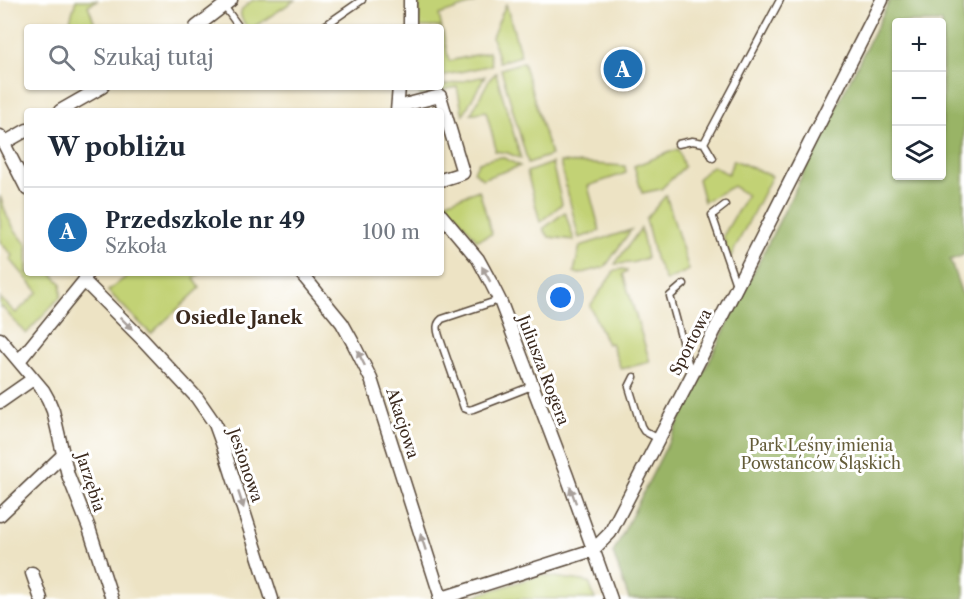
<!DOCTYPE html>
<html lang="pl">
<meta charset="utf-8">
<style>
body{margin:0;font-family:"Libre Caslon Text",serif;background:#f6f6f7;color:#1f2937}
.controls{position:absolute;right:18px;top:18px;display:grid;overflow:hidden;border-radius:6px;box-shadow:0 2px 4px #0004}
.controls button{width:54px;height:54px;display:grid;place-items:center;padding:0;border:0;border-bottom:2px solid #e0e1e3;background:#fff;color:#1f2937;font:30px sans-serif}
.you{position:absolute;left:561px;top:298px;width:21px;height:21px;margin:-15px;border:4px solid #fff;border-radius:50%;background:#1a73e8;box-shadow:0 0 0 9px #1a73e833}
.badge{display:grid;place-items:center;width:39px;height:39px;border-radius:50%;background:#1f6fb2;color:#fff;font-size:20px;font-weight:700}
.pin{position:absolute;translate:-50% -50%;border:3px solid #fff;box-shadow:0 2px 6px #0006}
.list{margin:0;padding:0;list-style:none}
h2{display:flex;justify-content:space-between;align-items:center;height:78px;margin:0;padding:0 24px;font-size:26px}
h2 small{font-size:20px;font-weight:400;color:#747a83}
.list li{display:grid;grid-template-columns:39px 1fr auto;gap:18px;align-items:center;box-sizing:border-box;height:90px;padding:0 24px;border-top:2px solid #e0e1e3}
.list b{display:block;font-size:22px;white-space:nowrap}
.list p{margin:0;font-size:20px;white-space:nowrap;color:#747a83}
.list em{font-size:20px;font-style:normal;color:#747a83}
.icon{flex:none;width:33px;height:33px;fill:none;stroke:currentColor;stroke-width:2;stroke-linecap:round;stroke-linejoin:round}
.map{position:relative;flex:none;width:964px;height:599px;overflow:hidden}
.search{position:absolute;background:#fff;box-shadow:0 2px 4px #0004;left:24px;top:24px;width:420px;height:66px;display:flex;align-items:center;gap:15px;box-sizing:border-box;padding:0 21px;border-radius:6px;color:#747a83;font-size:22px}
.panel{position:absolute;background:#fff;box-shadow:0 2px 4px #0004;left:24px;top:108px;width:420px;height:168px;border-radius:6px}
.map>svg:first-child{display:block}
</style>
<div class="map">
<svg width="964" height="599" viewBox="0 0 964 599">
<rect width="100%" height="100%" fill="#fff"/>
<filter id="ink" filterUnits="userSpaceOnUse"><feTurbulence type="fractalNoise" baseFrequency=".0167" numOctaves="2"/><feDisplacementMap in="SourceGraphic" scale="12" xChannelSelector="R" yChannelSelector="G"/><feConvolveMatrix kernelMatrix="1 2 1 2 8 2 1 2 1" color-interpolation-filters="sRGB"/></filter>
<filter id="wash" filterUnits="userSpaceOnUse"><feTurbulence type="fractalNoise" baseFrequency=".008" numOctaves="4" result="noise"/><feDisplacementMap in="SourceGraphic" scale="24" xChannelSelector="R" yChannelSelector="G"/><feGaussianBlur stdDeviation="1.35" result="paint"/><feColorMatrix in="noise" values="0 0 0 0 0 0 0 0 0 0 0 0 0 0 0 0 0 1.4 0 .05"/><feComposite in="paint" operator="in"/></filter>
<g filter="url(#wash)">
<rect width="100%" height="100%" fill="#ede3c4"/>
<path fill="#c2d274" stroke="#7e7e49" stroke-width="1.5" d="M76,0H98L88,5L96,27H68Z
M253,0H295L254,27H247C236,13 240,9 253,0Z
M419,0H475V3L439,15L449,61L489,52L492,65L441,76V27H419Z
M506,4L521,56L499,62L492,37Z
M523,62L551,155L528,163L501,69Z
M496,73L521,159L508,153L495,151V145L486,111L471,114L489,80Z
M485,76L463,115L457,87L420,96L419,91L441,87V86Z
M678,149L684,167L661,189L642,193L634,166Z
M502,157L520,166L482,179L474,171L479,162L494,158Z
M734,160L772,176L730,258L723,236L747,195L733,186L704,202L698,179L712,166L728,174Z
M560,162L625,166L626,173L588,186L600,231L579,238Z
M552,163L562,204L540,222L527,172Z
M479,190L492,234L477,240L455,213L441,204Z
M666,195L689,270L666,281L655,258L646,219Z
M0,196L7,216L15,230L27,245V273H51L61,283V296L26,334L2,307L0,308V298L16,313L38,292L10,259L13,256L0,242Z
M565,212L574,240L549,237L543,229Z
M641,228L647,258L632,263L615,264Z
M631,230L605,267L579,274L574,272L580,246Z
M624,269L627,271L623,274L650,362L621,369L611,343L607,344L590,306L615,270Z
M131,273H201L194,278L200,288L151,334L108,291Z
M541,575L589,582L595,599H464Z"/>
<path fill="#99b466" stroke="#6a6f42" stroke-width="1.5" fill-rule="evenodd" d="M890,0H964V255L950,260L962,294H964V599H629L613,553ZM896,22H942V176H896Z"/>
</g>
<g filter="url(#ink)">
<g fill="none" stroke-linecap="round" stroke-linejoin="round">
<g stroke="#564637" stroke-width="9">
<path id="service" d="M224,6L239,27
M323,27L362,0
M678,144L692,141L704,143
M713,158L704,143L780,0
M725,205L712,215L736,285
M684,284L670,296L691,374
M499,300L442,319C436,324 437,329 439,336L464,408L469,410L473,409L532,386
M634,377L629,387L641,426L644,431L659,439"/>
</g>
<g stroke="#564637" stroke-width="15">
<path id="minor" d="M410,0V27
M196,27L231,0
M60,111L102,87
M397,111L408,104L440,96L463,173L441,180
M397,111L399,87
M0,136L27,189
M4,143L27,130
M441,215L478,259L490,281L501,303L567,476L611,599
M301,273L342,323L352,341L371,379L441,598
M84,281L143,340L197,398L215,424L223,446L272,599
M0,339L43,390L48,399L53,411L68,475L89,528L112,599
M19,361L84,281L87,273
M0,402L33,379
M0,515L64,454
M32,573L41,599
M439,599L593,550L610,533L692,375L882,0"/>
</g>
<use href="#service" stroke="#fff" stroke-width="6"/>
<use href="#minor" stroke="#fff" stroke-width="12"/>
</g>
<defs><path id="oneway-solid" d="M-6-.8H1V-3.2L6.5 0L1 3.2V.8H-6Z" transform="scale(1.5)"/></defs>
<g fill="#a79f9a">
<use href="#oneway-solid" transform="translate(486 274) rotate(-119)"/>
<use href="#oneway-solid" transform="translate(126 323) rotate(45)"/>
<use href="#oneway-solid" transform="translate(361 358) rotate(-116)"/>
<use href="#oneway-solid" transform="translate(573 495) rotate(-110)"/>
<use href="#oneway-solid" transform="translate(241 500) rotate(72)"/>
<use href="#oneway-solid" transform="translate(423 542) rotate(-108)"/>
</g>
</g>
<g text-anchor="middle" stroke-width="6" stroke-linejoin="round" paint-order="stroke">
<g font-size="16" fill="#3b2a1e" stroke="#fff">
<text transform="translate(690 342) rotate(-63)" y="6">Sportowa</text>
<text transform="translate(544 370) rotate(69)" y="6">Juliusza Rogera</text>
<text transform="translate(403 423) rotate(72)" y="6">Akacjowa</text>
<text transform="translate(246 465) rotate(71)" y="6">Jesionowa</text>
<text transform="translate(91 482) rotate(72)" y="6">Jarzębia</text>
</g>
<g font-size="16" fill="#645c38" stroke="#fff">
<text x="821" y="451">Park Leśny imienia<tspan x="821" dy="18">Powstańców Śląskich</tspan></text>
</g>
<g font-size="18" font-weight="bold" fill="#3b2a1e" stroke="#fff">
<text x="239" y="324">Osiedle Janek</text>
</g>
</g>
</svg>
<div class="controls">
<button>+</button>
<button>−</button>
<button><svg class="icon" aria-label="layers" viewBox="0 0 24 24"><path d="M12 4l9 5-9 5-9-5zM3 14l9 5 9-5"/></svg></button>
</div>
<div class="you"></div>
<div class="pin badge" style="left:623px;top:69px">A</div>
<div class="search"><svg class="icon" aria-label="search" viewBox="0 0 24 24"><circle cx="10" cy="10" r="6"/><path d="M15 15l6 6"/></svg>Szukaj tutaj</div>
<section class="panel">
<h2>W pobliżu<small></small></h2>
<ul class="list">
<li><span class="badge">A</span><div><b>Przedszkole nr 49</b><p>Szkoła</p></div><em>100 m</em></li>
</ul>
</section>
</div>
